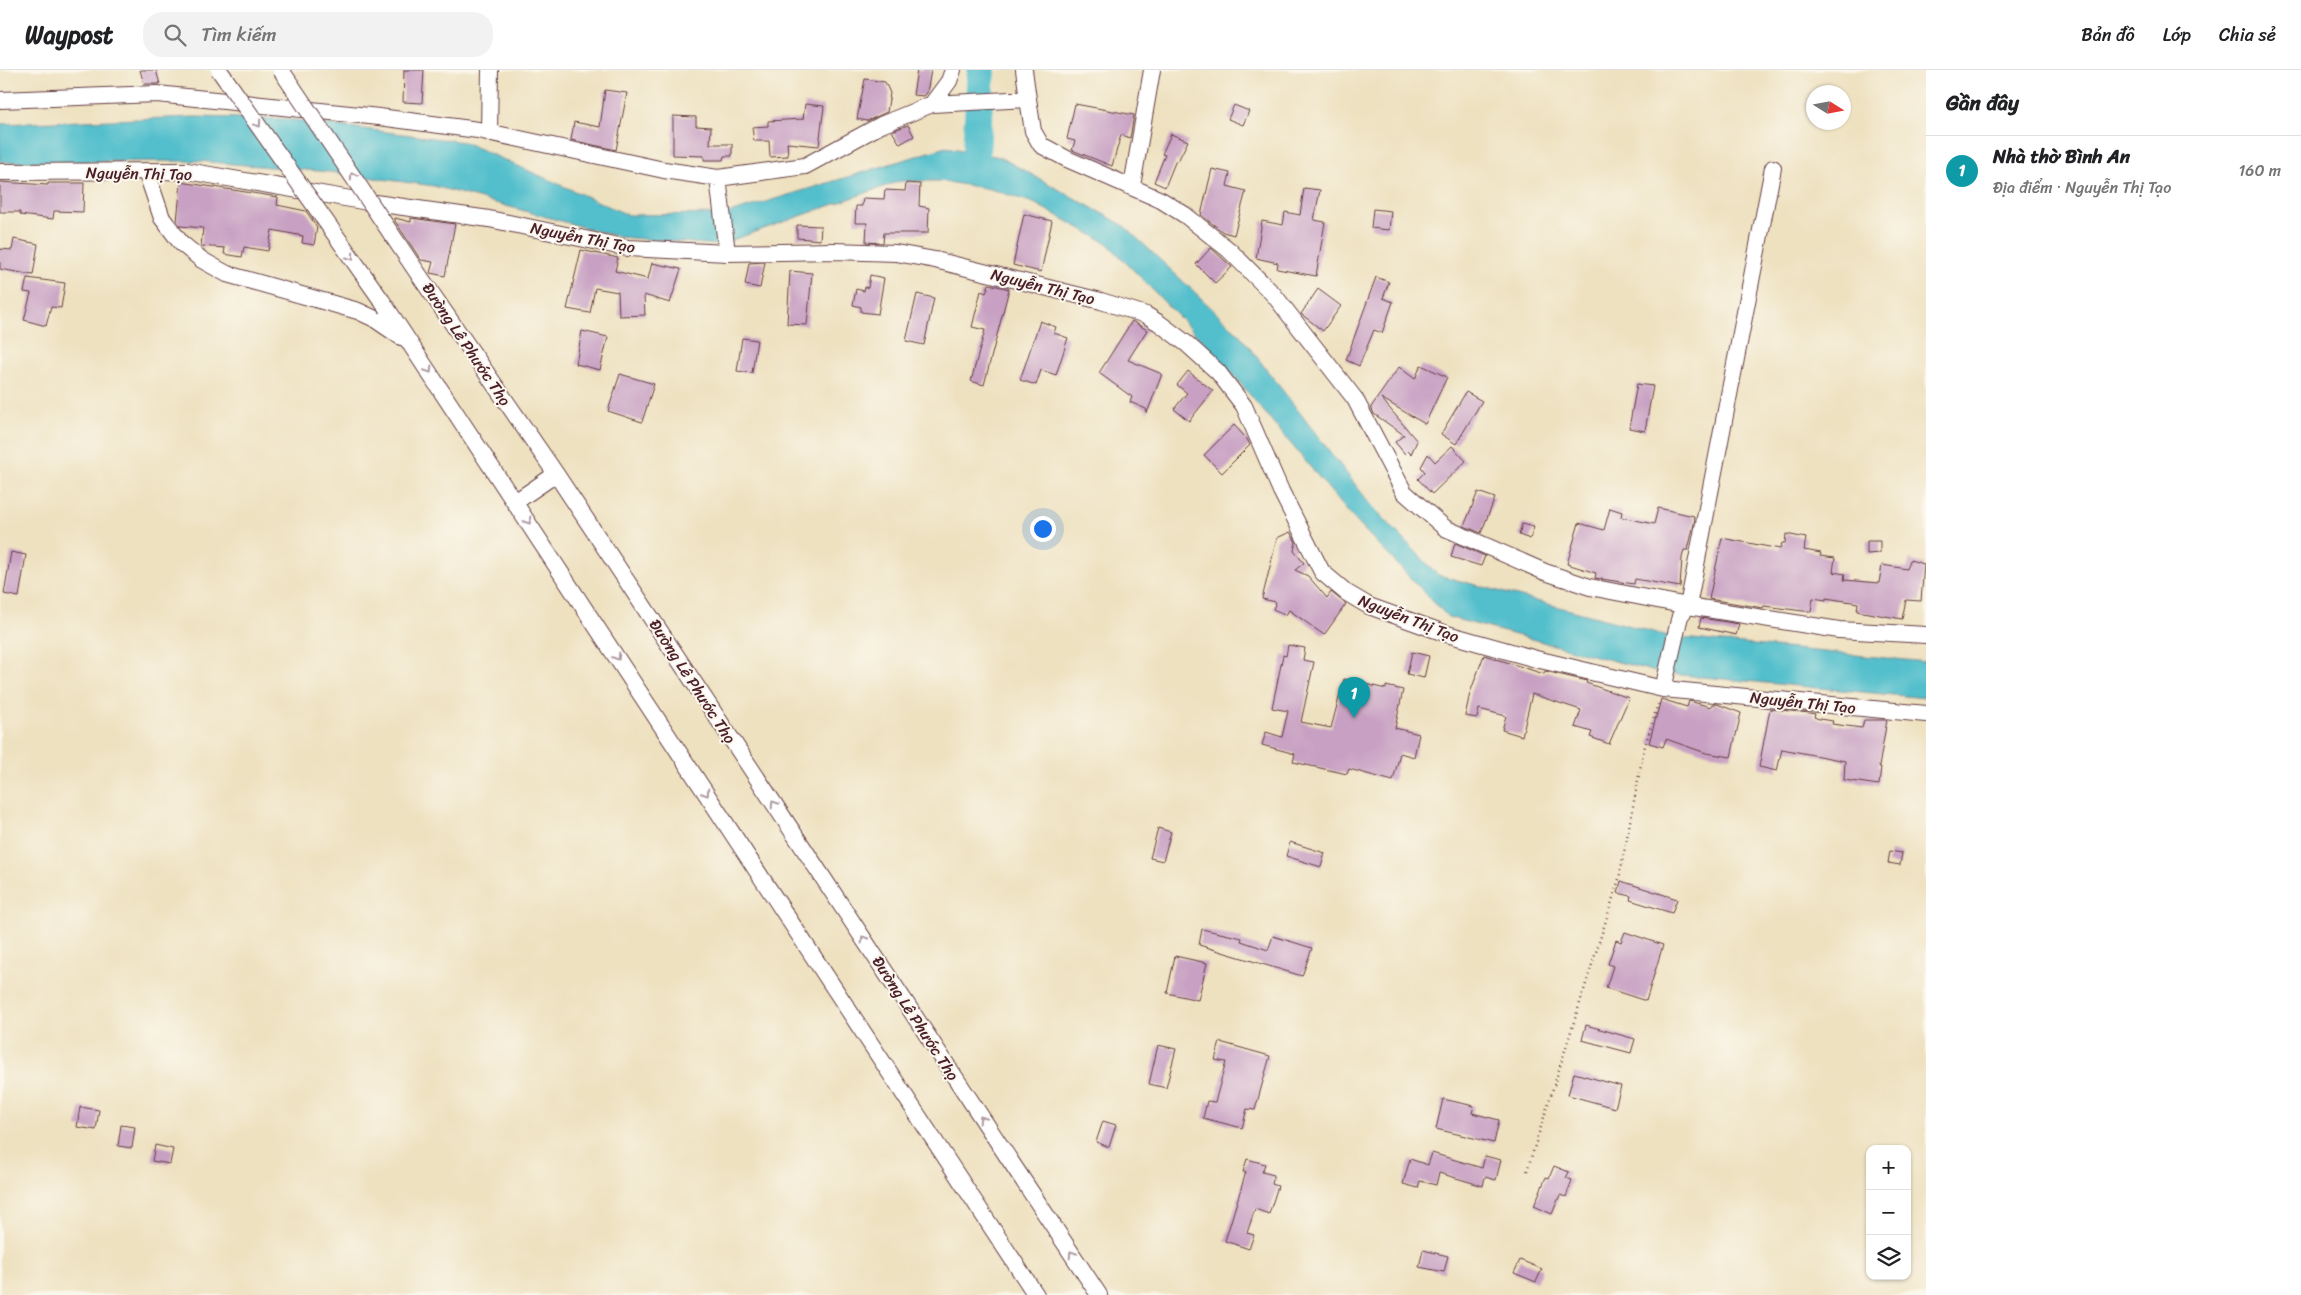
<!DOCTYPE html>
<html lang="vi">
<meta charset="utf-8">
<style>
body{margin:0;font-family:Sriracha,sans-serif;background:#f2f2f2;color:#202124}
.controls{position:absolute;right:15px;bottom:15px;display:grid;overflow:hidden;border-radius:10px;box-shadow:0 1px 4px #0004}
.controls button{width:45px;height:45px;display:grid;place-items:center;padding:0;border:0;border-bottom:1px solid #e0e0e0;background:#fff;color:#202124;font:25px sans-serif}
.compass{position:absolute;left:1806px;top:15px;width:45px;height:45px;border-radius:50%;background:#fff;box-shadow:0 1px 4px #0004;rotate:101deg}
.you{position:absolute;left:1042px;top:458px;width:18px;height:18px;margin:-12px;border:4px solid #fff;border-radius:50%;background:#1a73e8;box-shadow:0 0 0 8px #1a73e833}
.badge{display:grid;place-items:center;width:32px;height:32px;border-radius:50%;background:#d93025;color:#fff;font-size:16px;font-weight:700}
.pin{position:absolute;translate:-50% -41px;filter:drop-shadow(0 1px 2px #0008)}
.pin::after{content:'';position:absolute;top:26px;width:18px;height:15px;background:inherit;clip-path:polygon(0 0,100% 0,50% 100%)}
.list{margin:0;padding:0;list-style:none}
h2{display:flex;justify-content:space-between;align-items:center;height:65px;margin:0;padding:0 20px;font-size:21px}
h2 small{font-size:16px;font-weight:400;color:#757577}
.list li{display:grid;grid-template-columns:32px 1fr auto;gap:15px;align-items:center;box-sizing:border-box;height:70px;padding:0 20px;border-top:1px solid #e0e0e0}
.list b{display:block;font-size:19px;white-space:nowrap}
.list p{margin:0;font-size:16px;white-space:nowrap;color:#757577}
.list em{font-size:16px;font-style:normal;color:#757577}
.icon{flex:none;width:28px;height:28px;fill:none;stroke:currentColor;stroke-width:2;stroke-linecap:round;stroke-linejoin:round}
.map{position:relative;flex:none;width:1926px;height:1225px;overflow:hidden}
header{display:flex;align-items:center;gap:30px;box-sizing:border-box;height:70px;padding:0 25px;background:#fff;border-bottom:1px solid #e0e0e0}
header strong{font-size:24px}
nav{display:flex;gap:28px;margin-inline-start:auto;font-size:18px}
.search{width:350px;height:45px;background:#f2f2f2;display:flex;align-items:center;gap:12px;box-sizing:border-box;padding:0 18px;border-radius:20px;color:#757577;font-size:19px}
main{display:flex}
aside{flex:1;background:#fff}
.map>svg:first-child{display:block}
</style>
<header>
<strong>Waypost</strong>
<div class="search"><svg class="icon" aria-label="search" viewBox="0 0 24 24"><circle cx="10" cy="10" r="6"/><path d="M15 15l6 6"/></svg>Tìm kiếm</div>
<nav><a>Bản đồ</a><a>Lớp</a><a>Chia sẻ</a></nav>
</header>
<main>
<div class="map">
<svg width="1926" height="1225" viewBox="0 0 1926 1225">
<rect width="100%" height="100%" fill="#fbf7ec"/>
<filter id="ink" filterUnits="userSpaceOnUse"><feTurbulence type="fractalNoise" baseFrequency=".02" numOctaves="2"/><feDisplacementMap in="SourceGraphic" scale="10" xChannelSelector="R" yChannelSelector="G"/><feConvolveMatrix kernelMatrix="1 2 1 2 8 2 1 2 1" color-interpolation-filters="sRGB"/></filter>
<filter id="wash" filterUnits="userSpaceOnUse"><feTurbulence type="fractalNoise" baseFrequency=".0096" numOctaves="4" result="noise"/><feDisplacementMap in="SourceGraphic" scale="20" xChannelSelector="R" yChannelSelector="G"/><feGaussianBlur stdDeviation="1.12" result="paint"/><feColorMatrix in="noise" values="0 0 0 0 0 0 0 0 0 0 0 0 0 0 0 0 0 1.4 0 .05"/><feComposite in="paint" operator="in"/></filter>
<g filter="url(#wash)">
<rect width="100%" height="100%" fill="#eee1c0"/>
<path fill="#52bfcc" stroke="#4e6f7c" d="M194,47L286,49L464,72L628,145L726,144L946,77L1000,87L1123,155L1239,264L1371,435L1438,505L1672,567L1926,592V628L1660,603L1448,547L1353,448L1220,289L1107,173L1034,133L990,119L941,111H900L718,175L619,167L434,116L330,102L198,91L0,92V54Z"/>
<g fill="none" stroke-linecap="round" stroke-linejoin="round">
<path stroke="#52bfcc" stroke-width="28" d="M976,83L981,0"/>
</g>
<g id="blocks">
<path fill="#c8a0c3" d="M140,0H156L160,14H144Z
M404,0H424L422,33L403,32Z
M917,0H931L927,23L924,26L913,25Z
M865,9L885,12L890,23L887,42L867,51L857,49Z
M605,20L627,23L616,80L571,70L574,52L600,57Z
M805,34L824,36L819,76L787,73L788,86L770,87L769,71H754L752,57L768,56V51L803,49Z
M1075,34L1134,45L1130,68L1121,65L1112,96L1072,80L1075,71L1067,69Z
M1234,35L1249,41L1243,55L1228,49Z
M673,46L696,47V56L711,57L710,74H732V86H724L723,90H704V86L673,85Z
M908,55L914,66L900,74L892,61Z
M1171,64L1188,71L1178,91L1176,90L1165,117L1154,112L1165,85L1162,84Z
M1212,99L1230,103L1227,116L1246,121L1234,165L1223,162L1201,145Z
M0,112L48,115V113H84L83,142L54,141L53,149L20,145V142H0Z
M181,112L278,127L277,135L306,141L317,157L314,175L302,173L303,166L272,160L268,181L244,177L242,187L224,184L225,178L201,176L203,158L180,156L177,151Z
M906,113L920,114L919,136L929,138L928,163H884L883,173L866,172L867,153H855L856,136H862L863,128L884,129L885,120L905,121Z
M1304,118L1320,120L1314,150L1325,152L1316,206L1277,199L1278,193L1256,188L1262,151L1283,155L1285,142L1300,145Z
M1373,139L1391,141L1389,160L1371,158Z
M1024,144L1052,151L1041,202L1013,195Z
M395,148L411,152V148L455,154L445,206L430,203L433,192L421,190L395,151Z
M797,155L821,156L820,170L797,168Z
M14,169L38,174L33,205L0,199V179L12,180Z
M1211,178L1232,197L1215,213L1196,194Z
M581,180L618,188L615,201L648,209L652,193L681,199L670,233L644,225L645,245L619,246L618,222L595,218L590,243L567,239Z
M765,192L760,218L745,215L749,193Z
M790,201L812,203L807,255L787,254Z
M870,205L884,208L878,244L861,242V237L853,235L856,219L864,221L865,217L868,218Z
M1376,207L1389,212L1383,228L1393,232L1382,263L1374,260L1359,296L1346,290Z
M27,208L65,213L61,238L51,237L46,256L24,250L31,223L24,222Z
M989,214L1009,219L984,315L971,311L985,260L972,257L981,221L986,223Z
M1318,219L1341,236L1323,261L1301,244Z
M917,224L934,228L924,275L906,271Z
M1040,251L1056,257L1054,263L1068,268L1056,305L1041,300L1036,315L1020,310Z
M1132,251L1147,260L1128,290L1162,304L1147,343L1146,339L1130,332L1132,327L1099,303Z
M582,261L608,267L600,300L576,294Z
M742,268L757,270L752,303L737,301Z
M1421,295L1447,307L1425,354L1381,328L1417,371L1411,384L1408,381L1405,384L1395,372L1404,365L1374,344L1371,337L1399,297L1415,309Z
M1188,301L1213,321L1189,351L1174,339L1187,323L1177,315Z
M620,304L654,314L642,352L608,341Z
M1637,314L1653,316L1645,361L1629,358Z
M1466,322L1482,331L1456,374L1441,364Z
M1234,355L1247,369L1250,375L1222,403L1204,385Z
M1452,376L1466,391L1432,424L1418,409L1425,402L1421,397L1428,384L1435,392Z
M1478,422L1495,428L1481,463L1464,456Z
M1610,438L1622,442L1621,447L1654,454L1658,438L1694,446L1695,449L1688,480H1684L1682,488L1680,517L1635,509L1634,514L1595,508L1596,503L1567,494L1579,453L1604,460Z
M1522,454L1534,457L1530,469L1519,465Z
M1290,462L1296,472L1294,481L1304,493L1295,500L1308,506L1327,528L1331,522L1346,534L1324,565L1289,540L1286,545L1273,539L1276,532L1262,529L1277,468Z
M1786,464L1806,468L1804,480L1821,483L1820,486L1835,488L1833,502L1845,504L1844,510L1879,513L1882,495L1907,499L1910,490L1924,494L1921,531L1906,530L1902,549L1857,541L1858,533L1826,528V530L1813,528L1811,542L1764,536L1763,538L1709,529L1722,468L1780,479L1782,473H1785Z
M1867,471H1880V483L1867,484Z
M1455,473L1485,486L1481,496L1451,487Z
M11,482L26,485L19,527L4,524Z
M1701,548L1739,554L1736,565L1699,557Z
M1288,575L1305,578L1303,590L1314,592L1301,652L1331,658L1344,609L1386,619V616L1403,620L1395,658L1419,664L1414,687L1400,683L1393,711L1349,699L1347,704L1293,692L1295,684L1262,675L1266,662L1282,667L1288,641L1272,638L1283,585L1286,586Z
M1412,582L1429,586L1424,608L1407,604Z
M1484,585L1544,604L1545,601L1587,611L1586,613L1629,628L1609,674L1590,667L1592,662L1575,657L1581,640L1532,624L1522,666L1502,660L1506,646L1479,639L1477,648L1465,646L1470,623Z
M1661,629L1687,637L1689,631L1711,637L1712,634H1717L1741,643L1731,687L1706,683L1666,669L1663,677L1649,673Z
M1770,639L1810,643L1815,644L1814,647L1819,649L1833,651L1832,654L1862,658L1864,650H1887L1879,697H1881L1879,715L1844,710L1845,691L1782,679L1777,701L1759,697Z
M1158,758L1171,762L1163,791L1150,788Z
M1290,772L1325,783L1321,797L1286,786Z
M1890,781L1902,783L1900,795L1888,793Z
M1621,811L1677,829L1672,843L1630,830L1631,826L1618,823Z
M1202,859L1242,868L1241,871L1268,880L1273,866L1312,878L1302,906L1199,875Z
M1625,862L1663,875L1646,931L1606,918L1613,896L1608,894L1616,870L1621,872Z
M1175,886L1207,893L1198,930L1167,923Z
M1586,955L1635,969L1631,983L1582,970Z
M1220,972L1270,986L1255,1040L1247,1039L1242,1058L1203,1048L1207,1031L1215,1032L1226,992L1215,990Z
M1158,975L1176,979L1166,1018L1149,1014Z
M1574,1003L1621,1016L1615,1038L1568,1025Z
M1443,1029L1474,1036L1472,1043L1499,1050L1494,1073L1436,1059Z
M80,1037L99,1040L96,1060L77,1057Z
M1103,1051L1116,1055L1109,1077L1096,1072Z
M121,1055L135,1057L132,1078L118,1076Z
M155,1075L173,1079L170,1094L152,1091Z
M1432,1083L1482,1098L1485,1086L1501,1090L1496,1110L1485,1107L1483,1116L1439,1103L1436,1115L1420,1111L1418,1118L1403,1114L1410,1089L1428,1095Z
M1247,1089L1265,1094L1262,1102L1274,1105L1272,1114L1278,1116L1269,1144L1255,1139L1247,1163L1254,1165L1249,1179L1225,1171L1246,1102H1243Z
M1554,1096L1569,1102L1566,1108L1572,1110L1566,1127L1560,1125L1552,1144L1534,1136L1546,1107L1549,1108Z
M1423,1180L1448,1186L1444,1202L1419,1197Z
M1520,1190L1542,1199L1536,1212L1514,1203Z"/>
</g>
</g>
<g filter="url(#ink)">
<use href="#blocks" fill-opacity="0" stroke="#633c41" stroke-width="1"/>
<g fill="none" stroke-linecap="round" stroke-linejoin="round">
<g stroke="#633c41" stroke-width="18">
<path id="minor" d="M1024,0L1028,29
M0,30L157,24L379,47L478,60L664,100L718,108L805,96L881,55L932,34L1028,29L1033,61L1041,75L1067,89L1161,130L1185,145L1229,180L1274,225L1355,329L1404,422L1445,458L1545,502L1590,517L1688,536L1839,560L1926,565
M932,34L949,11L953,0
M489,63L490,0
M146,101L162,148L181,173L202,190L227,204L358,241L373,248L401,267
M0,102L187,101L368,132L489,149L628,178L727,183L833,181L896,183L935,190L1101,231L1146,245L1159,253L1187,274L1218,302L1244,336L1281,421L1322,502L1347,523L1369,536L1447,564L1536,589L1663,619L1926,644
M718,108L727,183
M1132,116L1152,0
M419,205L556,404L1099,1225
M382,231L1036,1225
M515,432L556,404
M1663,619L1680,546L1688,536L1773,98"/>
</g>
<path stroke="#633c41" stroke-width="2.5" stroke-dasharray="1 4" stroke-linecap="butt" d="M1527,1101L1619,809L1644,679L1658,634"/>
<use href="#minor" stroke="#fff" stroke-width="16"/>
<g stroke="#633c41" stroke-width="18" stroke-linecap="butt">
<path id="minor-bridge" d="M219,0L382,231
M281,0L419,205"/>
</g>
<use href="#minor-bridge" stroke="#fff" stroke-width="16"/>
</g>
<defs><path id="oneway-chevron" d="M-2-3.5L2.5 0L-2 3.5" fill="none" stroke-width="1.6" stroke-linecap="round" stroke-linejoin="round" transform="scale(1.25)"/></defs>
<g stroke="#ae9aa0">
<use href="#oneway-chevron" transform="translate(258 54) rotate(55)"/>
<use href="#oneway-chevron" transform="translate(353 106) rotate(-124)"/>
<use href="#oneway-chevron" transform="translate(351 187) rotate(55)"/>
<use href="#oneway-chevron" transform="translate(429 300) rotate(57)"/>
<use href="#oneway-chevron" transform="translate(528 451) rotate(57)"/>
<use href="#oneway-chevron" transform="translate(617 587) rotate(57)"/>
<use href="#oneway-chevron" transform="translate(706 723) rotate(57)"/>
<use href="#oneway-chevron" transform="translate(774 734) rotate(-123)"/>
<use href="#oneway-chevron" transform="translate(864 869) rotate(-123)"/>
<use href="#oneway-chevron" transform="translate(982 1049) rotate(-123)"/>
<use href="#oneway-chevron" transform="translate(1072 1184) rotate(-123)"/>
</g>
</g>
<g text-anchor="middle" stroke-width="4" stroke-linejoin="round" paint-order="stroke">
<g font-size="16" fill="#4a1f2b" stroke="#fbf7ec">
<text transform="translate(139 103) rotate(1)" y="6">Nguyễn Thị Tạo</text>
<text transform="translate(583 167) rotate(11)" y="6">Nguyễn Thị Tạo</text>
<text transform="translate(1043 216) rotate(14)" y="6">Nguyễn Thị Tạo</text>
<text transform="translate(467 274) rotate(56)" y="6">Đường Lê Phước Thọ</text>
<text transform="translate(1409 548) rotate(21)" y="6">Nguyễn Thị Tạo</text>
<text transform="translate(693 611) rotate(57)" y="6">Đường Lê Phước Thọ</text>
<text transform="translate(1803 632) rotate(6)" y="6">Nguyễn Thị Tạo</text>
<text transform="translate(916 948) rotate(57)" y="6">Đường Lê Phước Thọ</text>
</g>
</g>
</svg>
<div class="controls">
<button>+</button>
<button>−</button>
<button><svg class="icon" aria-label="layers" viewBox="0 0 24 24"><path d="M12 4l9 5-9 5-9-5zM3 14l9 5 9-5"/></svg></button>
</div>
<svg class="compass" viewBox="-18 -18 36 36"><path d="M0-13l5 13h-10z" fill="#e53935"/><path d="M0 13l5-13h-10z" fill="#757577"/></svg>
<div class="you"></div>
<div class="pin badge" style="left:1354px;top:648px;background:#0f9aa8">1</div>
</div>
<aside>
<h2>Gần đây<small></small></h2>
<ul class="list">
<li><span class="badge" style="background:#0f9aa8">1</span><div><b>Nhà thờ Bình An</b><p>Địa điểm · Nguyễn Thị Tạo</p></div><em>160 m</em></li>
</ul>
</aside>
</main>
